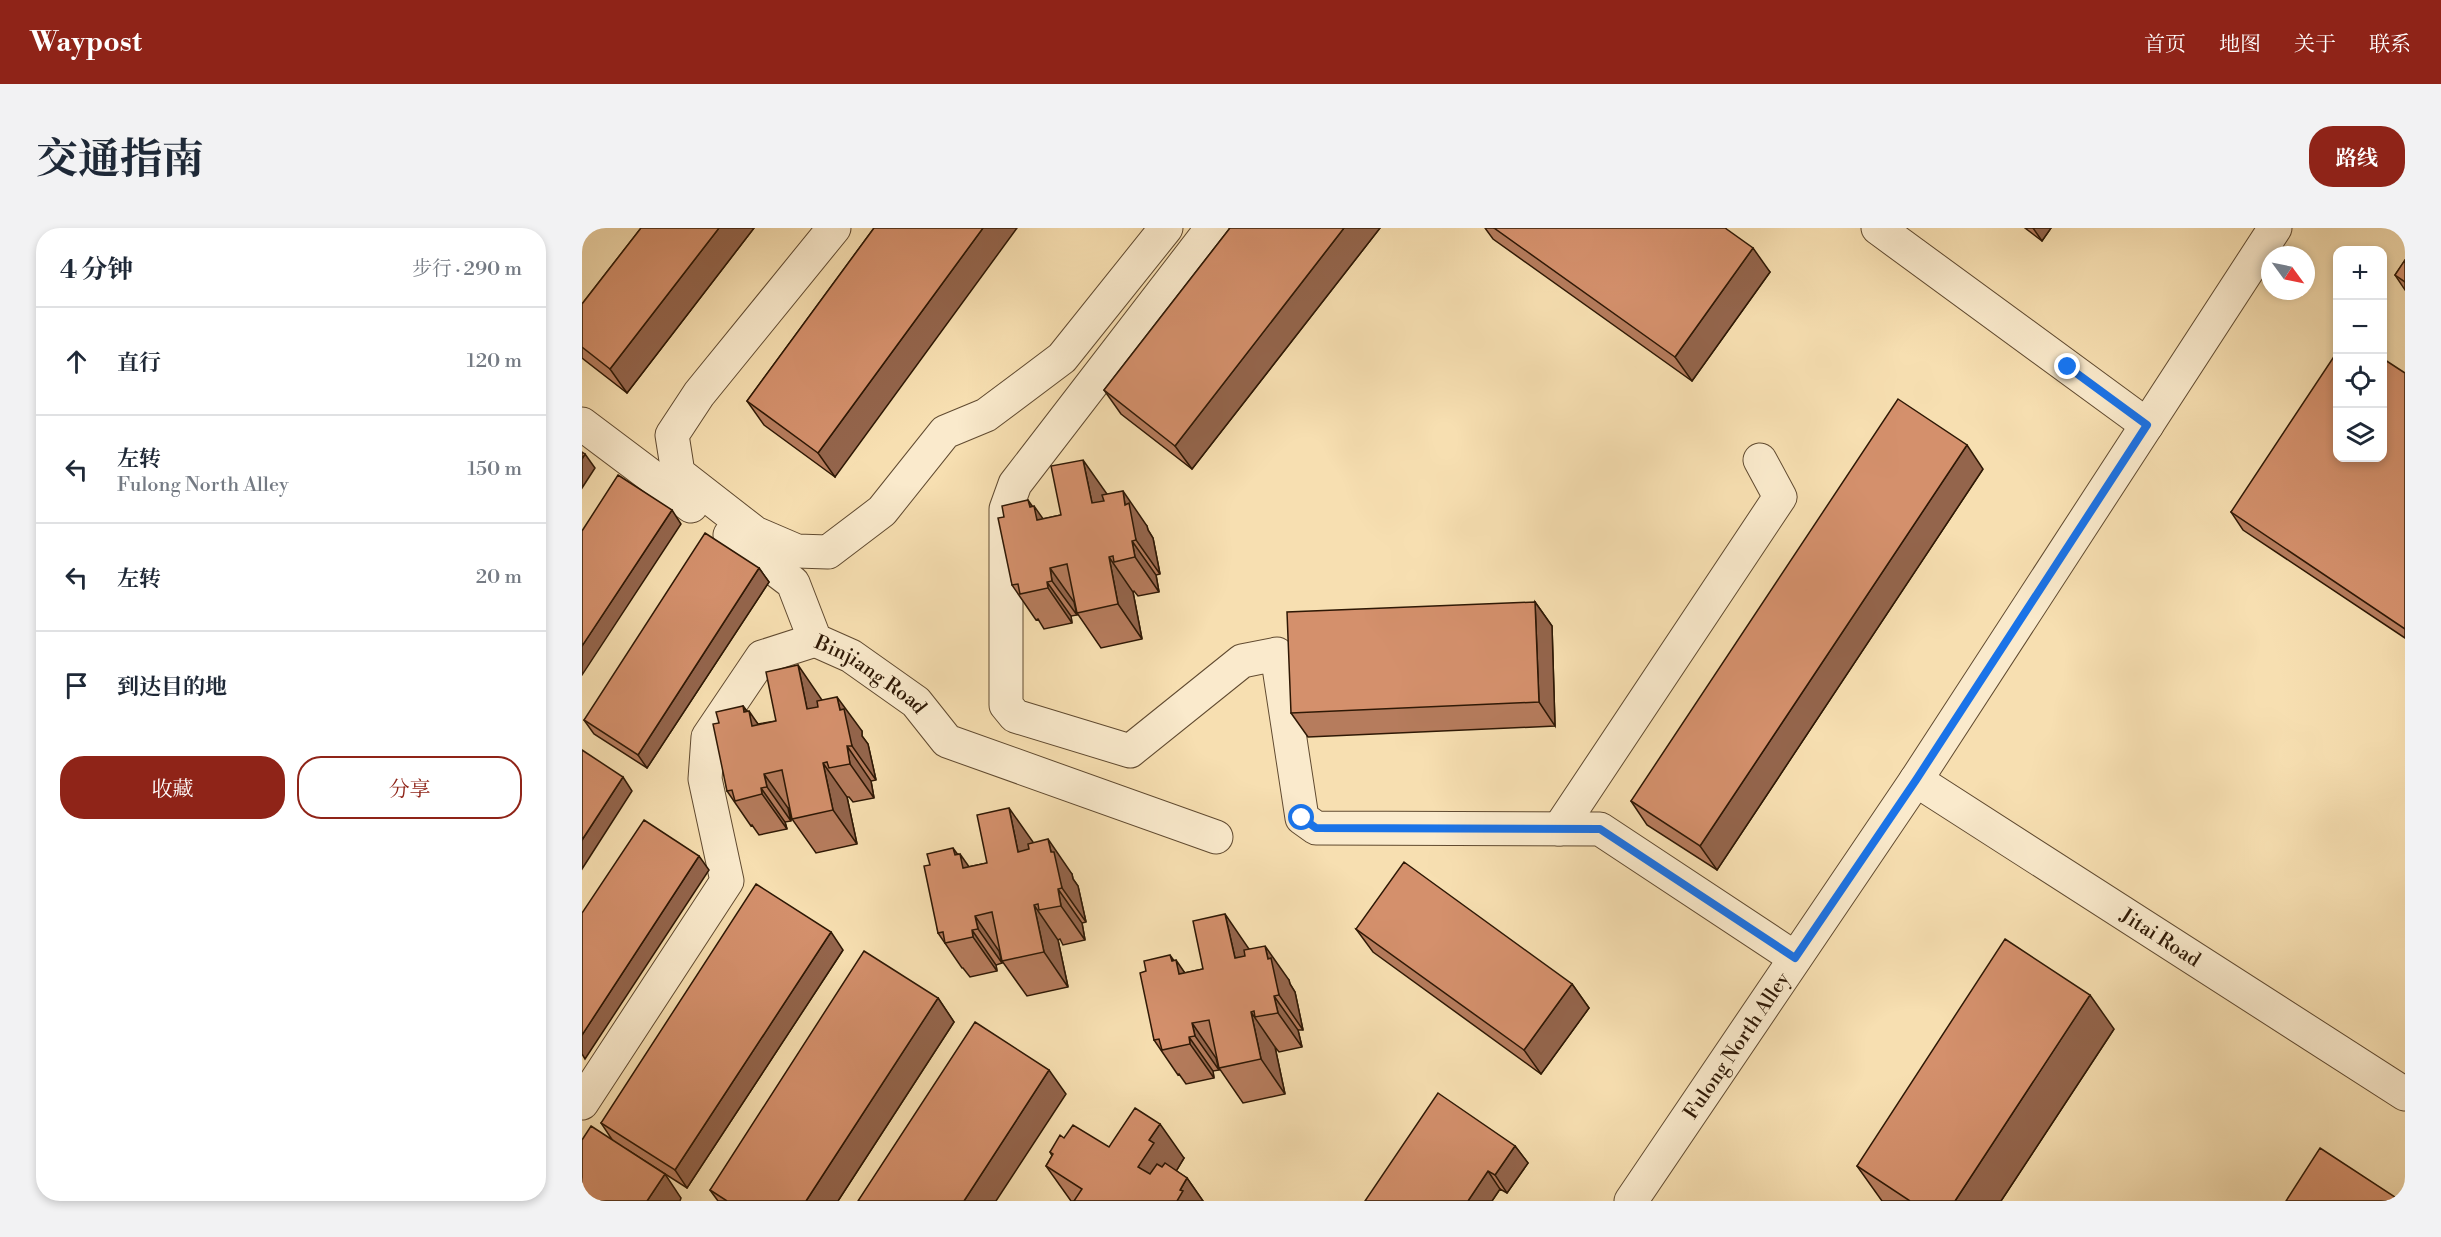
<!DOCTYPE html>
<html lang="zh">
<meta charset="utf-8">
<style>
body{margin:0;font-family:"Libre Bodoni","Noto Serif SC",serif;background:#f2f2f3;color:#1f2937}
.controls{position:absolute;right:18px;top:18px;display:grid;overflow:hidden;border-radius:12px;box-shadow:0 3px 9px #0003}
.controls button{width:54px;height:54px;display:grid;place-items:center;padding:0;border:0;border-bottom:2px solid #e0e1e3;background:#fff;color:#1f2937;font:30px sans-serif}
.compass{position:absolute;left:1679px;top:18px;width:54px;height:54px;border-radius:50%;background:#fff;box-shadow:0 3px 9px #0003;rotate:123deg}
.stop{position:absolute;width:18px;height:18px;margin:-14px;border:4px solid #1a73e8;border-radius:50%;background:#fff}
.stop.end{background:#1a73e8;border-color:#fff;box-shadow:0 2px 6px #0008}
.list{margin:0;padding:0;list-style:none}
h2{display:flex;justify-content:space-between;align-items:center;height:78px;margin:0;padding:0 24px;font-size:26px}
h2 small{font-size:20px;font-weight:400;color:#747a83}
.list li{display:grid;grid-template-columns:39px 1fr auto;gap:18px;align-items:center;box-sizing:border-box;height:108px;padding:0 24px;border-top:2px solid #e0e1e3}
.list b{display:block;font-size:22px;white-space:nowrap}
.list p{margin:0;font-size:20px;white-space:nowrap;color:#747a83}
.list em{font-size:20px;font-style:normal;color:#747a83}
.actions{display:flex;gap:12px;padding:18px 24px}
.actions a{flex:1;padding:14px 0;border:2px solid #8f2418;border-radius:24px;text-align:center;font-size:21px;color:#8f2418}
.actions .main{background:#8f2418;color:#fff}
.icon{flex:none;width:33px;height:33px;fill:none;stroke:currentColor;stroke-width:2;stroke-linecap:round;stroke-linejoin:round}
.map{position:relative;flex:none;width:1823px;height:973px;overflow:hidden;border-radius:24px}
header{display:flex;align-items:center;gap:36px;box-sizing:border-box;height:84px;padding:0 30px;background:#8f2418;color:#fff}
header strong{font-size:28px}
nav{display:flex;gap:33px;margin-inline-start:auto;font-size:21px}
.intro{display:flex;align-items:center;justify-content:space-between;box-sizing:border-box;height:144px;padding:0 36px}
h1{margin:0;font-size:42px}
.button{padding:15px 27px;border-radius:24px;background:#8f2418;color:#fff;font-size:21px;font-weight:700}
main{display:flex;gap:36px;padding:0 36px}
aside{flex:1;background:#fff;border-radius:24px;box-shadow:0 3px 9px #0003}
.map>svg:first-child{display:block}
</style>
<header>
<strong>Waypost</strong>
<nav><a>首页</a><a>地图</a><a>关于</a><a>联系</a></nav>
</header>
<div class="intro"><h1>交通指南</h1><a class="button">路线</a></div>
<main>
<aside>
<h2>4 分钟<small>步行 · 290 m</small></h2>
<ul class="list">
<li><svg class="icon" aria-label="ahead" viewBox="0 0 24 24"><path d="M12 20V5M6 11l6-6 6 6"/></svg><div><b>直行</b></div><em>120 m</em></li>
<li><svg class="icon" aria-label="left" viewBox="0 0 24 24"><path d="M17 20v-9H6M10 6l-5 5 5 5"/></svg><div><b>左转</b><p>Fulong North Alley</p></div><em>150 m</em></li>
<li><svg class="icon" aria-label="left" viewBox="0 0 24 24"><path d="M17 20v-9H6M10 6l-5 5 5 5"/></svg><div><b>左转</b></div><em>20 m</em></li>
<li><svg class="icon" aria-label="arrive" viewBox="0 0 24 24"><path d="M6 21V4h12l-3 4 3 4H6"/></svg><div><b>到达目的地</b></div></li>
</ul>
<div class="actions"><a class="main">收藏</a><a>分享</a></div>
</aside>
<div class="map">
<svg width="1823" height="973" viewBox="0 0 1823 973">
<rect width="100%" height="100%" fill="#f7dfb1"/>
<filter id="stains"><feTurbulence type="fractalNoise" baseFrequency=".00333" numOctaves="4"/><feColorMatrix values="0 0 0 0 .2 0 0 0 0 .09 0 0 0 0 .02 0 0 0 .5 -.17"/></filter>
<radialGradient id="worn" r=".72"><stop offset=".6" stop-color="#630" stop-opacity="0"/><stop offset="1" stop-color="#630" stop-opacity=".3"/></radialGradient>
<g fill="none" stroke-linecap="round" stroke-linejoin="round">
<g stroke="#604a30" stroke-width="35">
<g id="minor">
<path d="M252,0L117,166L90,207L96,245L173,305L215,323L246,324L300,283L363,204L404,187L480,130L584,0"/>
<path d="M630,0L433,256L424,281V477L433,488L548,523L660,433L695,426L720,590L734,600L1018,601L1213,730"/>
<path d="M1296,0L1565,197"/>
<path d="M0,196L109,278"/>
<path id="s1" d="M148,307L211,355L233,412L269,428L334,474L365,513L634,609"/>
<path id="s2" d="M1334,552L1823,866"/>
<path d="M977,601L1198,269L1178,232"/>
<path d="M0,875L145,653L123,551L126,509L180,429L233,412"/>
<path id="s3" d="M1049,973L1334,552L1693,0"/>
</g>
</g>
<use href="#minor" stroke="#faeacc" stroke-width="33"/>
</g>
<path fill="#b67c5d" stroke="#2e1805" stroke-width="1.5" d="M59,0H172L45,165L0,130V76Z
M292,0L253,249L182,197L165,173Z
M648,0H798L610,241L539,186L522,162Z
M903,0H1143L1188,44L1110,153L911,11Z
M1443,0H1469L1460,13Z
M1823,32V62L1813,47Z
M1823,145V410L1661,302L1649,284Z
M1401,241L1135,642L1065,597L1049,573Z
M525,266L565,298L566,302L571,310L578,346L574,347L577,364L556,368L552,363L551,364L560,411L519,420L495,385L493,374L495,387L489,388L490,395L462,401L456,391L454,392L430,357L422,289L461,291L479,287Z
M177,340L187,354L65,540L12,506L2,492Z
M953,374L970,398L973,498L726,509L709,485Z
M240,472L280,503V508L286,516L294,552L289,553L292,570L271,574L267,569H265L275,616L234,625L210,591L207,580H206L209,593L203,594L205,601L177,607L170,597L169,598L145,563L137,495L161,478L176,496L194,493Z
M451,615L490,646L491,651L496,658L504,694L500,695L503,712L481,717L478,711L476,712L486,759L445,768L420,733L418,722L417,723L420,735L414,737L415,743L388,749L381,740H380L356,705L348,637L376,626L386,639L405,635Z
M774,701L990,756L1007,780L959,846L791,724Z
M667,721L707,752L708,756L713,764L721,802H716L720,819L697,824L693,819L703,866L661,875L637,840L634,830L637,842L631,843L632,850L604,856L597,846L596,847L572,812L564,743L592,733L603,745L621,741Z
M261,722L105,960L44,921L99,970L31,913L19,895Z
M356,770L372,794L256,973H136L128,962Z
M1532,801L1419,973H1300L1275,938Z
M482,910L527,919L602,930L594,943L605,950L621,973H489L464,938L470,928L468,924Z
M933,918L946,935L925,965L918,961L910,973H783Z"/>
<path fill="#94654c" stroke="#2e1805" stroke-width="1.5" d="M137,0H172L45,165L28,141Z
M401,0H435L253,249L236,225Z
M762,0H798L610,241L593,218Z
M1451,0H1469L1460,13Z
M1171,20L1188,44L1110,153L1093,129Z
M1385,217L1401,241L1135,642L1118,618Z
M3,226L13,240L0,260V231Z
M501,232L525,266L535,310L510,275Z
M541,263L565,298L566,302L571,310L578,346L554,312L543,277Z
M446,272L453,282L452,278L476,312L455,292L448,279Z
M90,282L99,296L0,447V418Z
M550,313L574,347L577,364L553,329Z
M527,329L551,364L560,411L536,376Z
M177,340L187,354L65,540L56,527Z
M468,340L492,374L495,387L470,353Z
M465,354L489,388L490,395L466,360Z
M953,374L970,398L973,498L957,474Z
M216,437L240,472L249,516L225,481Z
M255,469L280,503V508L286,516L294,552L270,518L258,482Z
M161,478L168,488L167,483L191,518L170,498L162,484Z
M265,518L289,553L292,570L268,536Z
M241,535L265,569L275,616L251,582Z
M182,546L206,580L209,593L185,559Z
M41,549L50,563L0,641V612Z
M179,560L203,594L205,601L180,566Z
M427,580L451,614L460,658L436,624Z
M466,611L490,646L491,651L496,658L504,694L480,660L469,624Z
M371,620L379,631L378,626L402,660L381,640L373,627Z
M117,628L127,642L3,831L0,826V807Z
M476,661L500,695L503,712L479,678Z
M452,677L476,712L486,759L462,724Z
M643,686L667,721L677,764L653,730Z
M393,688L417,723L420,735L396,701Z
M390,702L414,737L415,743L391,709Z
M249,704L261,722L105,960L93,942Z
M683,718L707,752L708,756L713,764L721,802L697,767L686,731Z
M588,727L595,737L594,732L618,767L597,746L590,733Z
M990,756L1007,780L959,846L942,822Z
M1508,767L1532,801L1419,973H1373Z
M692,768L716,802L720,819L696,785Z
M356,770L372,794L256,973H224Z
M669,784L693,819L703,866L679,831Z
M610,795L634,830L637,842L613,808Z
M607,809L631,843L632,850L608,816Z
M467,842L484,866L414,973H382Z
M578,896L602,930L593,945L581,973L556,939L567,912Z
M933,918L946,935L925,965L913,947Z
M906,943L918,961L910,973H886Z
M83,946L99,970L98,973H65Z
M605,950L621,973H595L598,962Z"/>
<path fill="#d4906c" stroke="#2e1805" stroke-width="1.5" d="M59,0H137L28,141L0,119V76Z
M292,0H401L236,225L165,173Z
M648,0H762L593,218L522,162Z
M912,0H1143L1171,20L1093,129Z
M1823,32V54L1813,47Z
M1755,124V230H1800V130L1823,145V401L1649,284Z
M1316,171L1385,217L1118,618L1049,573Z
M0,224L3,226L0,231Z
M501,232L510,275L522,273L520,267L541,263L543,277L547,275L554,312L550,313L553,329L532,334L531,328L527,329L536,376L495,385L485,336L468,340L470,353L465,354L466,360L438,366L436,356L430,357L416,290L422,289L420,278L446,272L448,279L452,278L455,292L479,287L469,238Z
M36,247L90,282L0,418V303Z
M123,305L177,340L56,527L2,492Z
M953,374L957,474L709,485L705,384Z
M216,437L225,481L236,479L235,473L255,469L258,482L262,481L270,518H265L268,536L247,540L245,534L241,535L251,582L210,591L200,542L182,546L185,559L179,560L180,566L153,573L150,562L145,563L131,496L137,495L134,484L161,478L162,484L167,483L170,498L194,493L184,444Z
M0,522L41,549L0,612Z
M427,580L436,624L447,621L446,616L466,611L469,624H472L480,660L476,661L479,678L457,682L456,676L452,677L462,724L420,733L410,684L393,688L396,701L390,702L391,709L363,715L361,704L356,705L342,638L348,637L345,626L371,620L373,627L378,626L381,640L405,635L395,587Z
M62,592L117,628L0,807V685Z
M822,634L990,756L942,822L774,701Z
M174,656L249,704L93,942L19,895Z
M643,686L653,730L663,728L662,722L683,718L686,731L689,730L697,767L692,768L696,785L673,789L672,783L669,784L679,831L637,840L627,792L610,795L613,808L607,809L608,816L580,822L577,811L572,812L558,745L564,743L562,733L588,727L590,733L594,732L597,746L621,741L611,693Z
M1423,711L1508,767L1373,973H1328L1275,938Z
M282,723L356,770L224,973H145L128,962Z
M393,794L467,842L382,973H276Z
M856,865L933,918L913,947L906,943L886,973H783Z
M553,880L578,896L567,912L572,915L556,939L568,946L575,936L580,939L583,935L605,950L598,962L601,963L595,973H492L500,961L464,938L471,926L468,924L478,907L482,910L491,897L527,919Z
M9,898L83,946L65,973H0V912Z
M1738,920L1819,973H1704Z"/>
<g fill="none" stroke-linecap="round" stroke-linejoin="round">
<path stroke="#1a73e8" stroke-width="8" d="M720,590L734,600L1018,601L1213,730L1334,552L1565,197L1486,139"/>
</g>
<g text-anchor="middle" stroke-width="4.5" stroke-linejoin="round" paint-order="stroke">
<g font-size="20" fill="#2e1805" stroke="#faeacc">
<text dy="7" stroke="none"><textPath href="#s1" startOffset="206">Binjiang Road</textPath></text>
<text dy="7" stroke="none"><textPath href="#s2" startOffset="291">Jitai Road</textPath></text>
<text dy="7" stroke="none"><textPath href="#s3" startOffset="188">Fulong North Alley</textPath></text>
</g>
</g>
<rect width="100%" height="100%" filter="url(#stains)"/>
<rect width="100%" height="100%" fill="url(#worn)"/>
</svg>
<div class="controls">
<button>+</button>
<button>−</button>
<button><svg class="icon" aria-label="locate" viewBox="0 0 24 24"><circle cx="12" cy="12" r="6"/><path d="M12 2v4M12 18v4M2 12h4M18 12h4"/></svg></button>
<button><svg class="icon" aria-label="layers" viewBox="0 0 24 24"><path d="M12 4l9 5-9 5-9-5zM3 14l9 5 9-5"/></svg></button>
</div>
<svg class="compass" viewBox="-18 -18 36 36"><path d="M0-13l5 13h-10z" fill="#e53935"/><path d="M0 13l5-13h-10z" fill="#747a83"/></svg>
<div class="stop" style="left:720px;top:590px"></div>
<div class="stop end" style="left:1486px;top:139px"></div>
</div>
</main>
